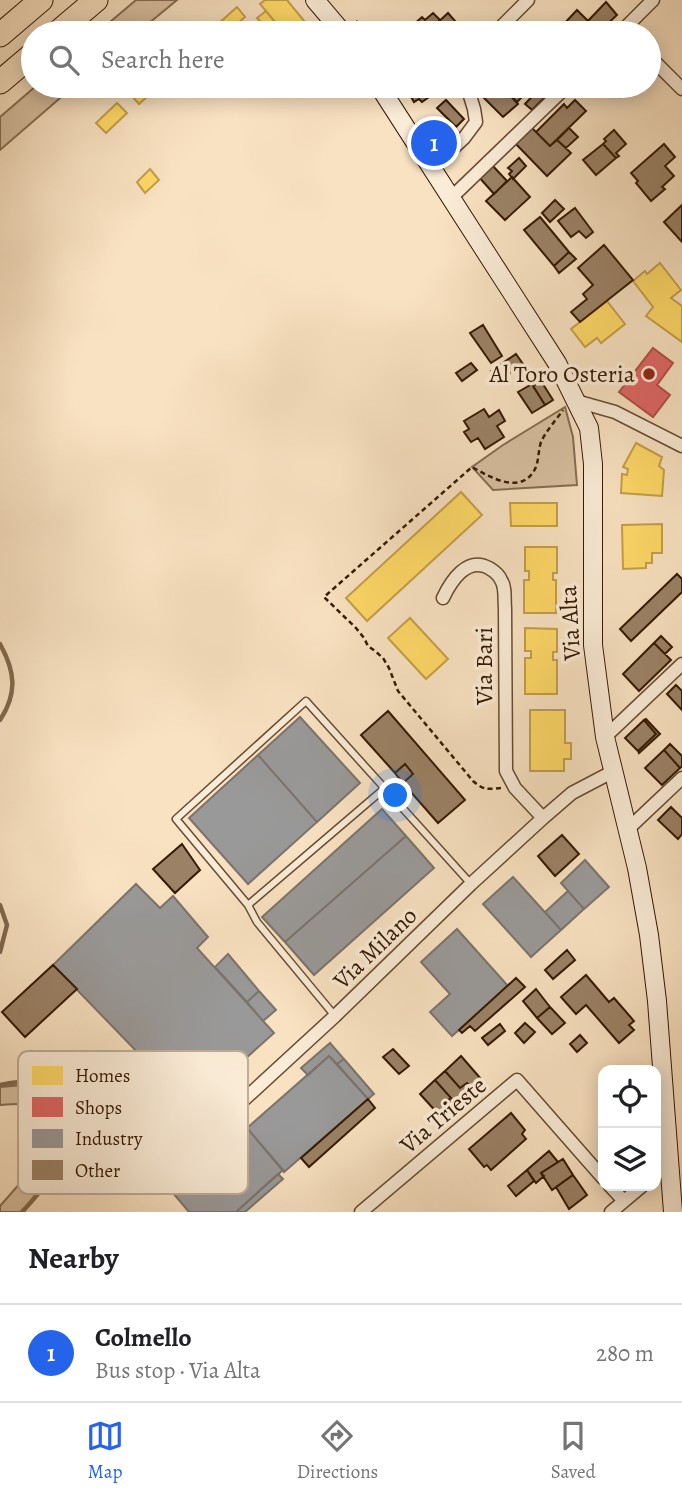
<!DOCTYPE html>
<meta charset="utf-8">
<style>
body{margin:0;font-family:Alegreya,serif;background:#f2f2f2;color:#202124}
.controls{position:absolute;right:21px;bottom:21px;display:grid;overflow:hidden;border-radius:14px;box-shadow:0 4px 18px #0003}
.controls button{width:63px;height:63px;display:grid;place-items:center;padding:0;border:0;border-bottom:2px solid #e0e0e0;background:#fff;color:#202124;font:35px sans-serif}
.you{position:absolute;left:396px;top:796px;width:24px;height:24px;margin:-18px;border:5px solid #fff;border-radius:50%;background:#1a73e8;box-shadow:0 0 0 10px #1a73e833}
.badge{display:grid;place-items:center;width:46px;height:46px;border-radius:50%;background:#2563eb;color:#fff;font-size:23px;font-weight:700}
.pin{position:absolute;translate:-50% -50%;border:4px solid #fff;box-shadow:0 2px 7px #0006}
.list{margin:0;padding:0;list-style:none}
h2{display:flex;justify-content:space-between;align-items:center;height:91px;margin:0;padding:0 28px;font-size:30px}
h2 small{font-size:23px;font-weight:400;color:#757577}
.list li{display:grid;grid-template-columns:46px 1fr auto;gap:21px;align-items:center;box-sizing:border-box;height:98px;padding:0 28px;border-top:2px solid #e0e0e0}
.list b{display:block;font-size:26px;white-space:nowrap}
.list p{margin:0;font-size:23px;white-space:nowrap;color:#757577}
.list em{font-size:23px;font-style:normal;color:#757577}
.icon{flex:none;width:38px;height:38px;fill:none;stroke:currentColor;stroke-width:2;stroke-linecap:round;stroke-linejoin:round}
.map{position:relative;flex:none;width:682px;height:1212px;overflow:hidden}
.search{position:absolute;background:#fff;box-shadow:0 4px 18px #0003;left:21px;right:21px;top:21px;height:77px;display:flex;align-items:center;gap:18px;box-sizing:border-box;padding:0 24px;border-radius:38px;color:#757577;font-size:26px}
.sheet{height:189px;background:#fff}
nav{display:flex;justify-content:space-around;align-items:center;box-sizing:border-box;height:98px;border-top:2px solid #e0e0e0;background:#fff;font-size:19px;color:#757577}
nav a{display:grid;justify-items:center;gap:4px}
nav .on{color:#2563eb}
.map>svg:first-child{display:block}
</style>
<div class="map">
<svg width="682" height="1212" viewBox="0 0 682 1212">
<rect width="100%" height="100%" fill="#f9e2c2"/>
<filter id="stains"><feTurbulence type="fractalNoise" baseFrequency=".00286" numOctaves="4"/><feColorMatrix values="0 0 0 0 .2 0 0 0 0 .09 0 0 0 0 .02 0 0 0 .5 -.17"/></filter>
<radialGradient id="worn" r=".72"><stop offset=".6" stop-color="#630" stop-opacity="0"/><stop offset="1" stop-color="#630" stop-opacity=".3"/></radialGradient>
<path fill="#d8c0a1" stroke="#866c52" stroke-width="2" d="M136,0H177L137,33H97Z
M36,86H74L0,150V117Z
M565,407L573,437L577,485L493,490L472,467L503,445Z
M36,1084L57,1091L68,1104L71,1117L69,1142L24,1212H0V1206L51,1148L57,1119C57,1118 49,1110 49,1110C37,1102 13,1104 0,1105V1087Z"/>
<path fill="#ffd966" stroke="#c29f48" stroke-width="2" d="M265,0H287L314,33H284L260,4Z
M237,7L245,17L227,33H208Z
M266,11L284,33H271L257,18Z
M141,86L149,95L139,104L131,95Z
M117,103L127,113L106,133L96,123Z
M150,169L159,180L145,193L137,182Z
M660,263L681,290L671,298L682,306V342L646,316L653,307L633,281L645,271L647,274Z
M607,301L625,324L601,343L597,338L585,347L571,329Z
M636,443L662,457L659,466L664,470L662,496L621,493L622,474L627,475L628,469L623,467Z
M461,492L482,515L367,621L346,598Z
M510,503H557V526H511Z
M662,524V553H652V563H646V568L623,569L622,525Z
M525,547H557V573H553V580H556V613H524V580H529V571H525Z
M410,618L448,659L426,679L388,638Z
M525,628L557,629V652H553V660H557V694H525V658H531V651H525Z
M530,710H565V743H571V759H564V771H530Z"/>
<path fill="#e06666" stroke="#ad4f48" stroke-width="2" d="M653,348L673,363L657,385L670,395L653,417L619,392Z"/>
<path fill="#999" stroke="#7b736c" stroke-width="2" d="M300,717L360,783L317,822L258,755Z
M258,755L317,822L248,884L189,818Z
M382,809L406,836L285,942L262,917Z
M406,836L434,868L314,975L285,942Z
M585,860L609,887L584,909L561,883Z
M513,877L561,930L531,957L483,904Z
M136,884L160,908L173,896L208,937L197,948L274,1033L225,1077L233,1085L219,1097L212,1088L160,1134L165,1140L149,1153L135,1135L131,1139L110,1114L129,1097L114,1081L142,1057L53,965Z
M568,891L584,909L561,930L545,912Z
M457,929L508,986L452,1036L430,1012L450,994L421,962Z
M228,954L259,991L247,1002L215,967Z
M259,991L276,1010L263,1021L247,1002Z
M330,1043L344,1059L337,1064L329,1056L308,1075L301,1068Z
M329,1056L368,1099L284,1172L247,1128Z
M344,1059L374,1094L368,1099L337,1064Z
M247,1128L283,1170L236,1212H189L173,1193Z
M278,1174L283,1179L245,1212H236Z"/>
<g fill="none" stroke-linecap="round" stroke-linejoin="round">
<path stroke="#82694e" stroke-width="4.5" d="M0,644C15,671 18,693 0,720
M0,905L7,925L0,952
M0,1085C29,1079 77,1075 78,1116C79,1126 79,1139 74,1149C72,1155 65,1160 61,1166C48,1182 36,1197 22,1212"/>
</g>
<path fill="#9b8266" stroke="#351902" stroke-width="2" d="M606,2L617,15L598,33L586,23Z
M577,10L588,21L575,33H570L562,26Z
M433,13L440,20L435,25L442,33H404L422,17L425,20Z
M448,13L456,22L442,33L435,25Z
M405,86H437L439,90L422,102L419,99L414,102Z
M472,86H501L518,104L503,117Z
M517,86H528L520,93L523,96L517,102L504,89L506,87L511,92Z
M542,86H556L532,110L525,104Z
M602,86H632L620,97L614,91L610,95Z
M446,100L464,119L456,127L437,108Z
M575,100L586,111L550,146L536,132L564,104L567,108Z
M529,125L550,146L557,140L571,153L547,176L513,141Z
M569,128L578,137L566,148L557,140Z
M614,130L626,144L616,153L619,156L616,158L603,144L606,141L604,139Z
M603,144L616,158L596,175L583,160Z
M664,144L675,157L665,166L674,176L662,187L665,189L651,201L636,183L638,181L631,173Z
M519,158L526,166L513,179L509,174L512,171L508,168Z
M491,164L507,181L494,194L478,176Z
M512,177L530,197L505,220L486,201Z
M555,200L564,209L550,222L542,213Z
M682,205V242L664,222Z
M575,208L593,232L586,238L579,231L571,237L558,221Z
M540,217L569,252L554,266L524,230Z
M604,245L633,280L580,322L571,312L587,299L583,294L593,285L578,268Z
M569,252L576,259L559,273L554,266Z
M483,325L502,356L491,363L470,333Z
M516,354L523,364L498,381L491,371Z
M471,363L477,370L462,381L456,373Z
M541,381L553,400L545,405L533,386Z
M532,384L545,405L532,413L518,392Z
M484,409L489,417L499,410L505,421L497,426L504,437L485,449L478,438L471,442L464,432L469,429L464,421Z
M677,574L682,579V592L631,641L620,629Z
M661,636L672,647L665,654L654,643Z
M654,643L671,660L639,691L623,674Z
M676,685L682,691V710L667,694Z
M388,711L465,800L438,823L403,783L413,774L405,764L395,773L361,735Z
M646,719L660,734L639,753L638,751L656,734L644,720Z
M644,720L656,734L638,751L625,738Z
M670,744L682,756V766L680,768L664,750Z
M664,750L680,768L662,785L645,768Z
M405,764L413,774L403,783L395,773Z
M671,807L682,818V834L678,839L658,820Z
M562,835L579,854L555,876L538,856Z
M182,844L200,870L175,893L153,869Z
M567,950L575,960L553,979L545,970Z
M53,965L77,989L25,1037L2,1012Z
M586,975L609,1002L614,998L634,1021L629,1025L634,1030L619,1043L586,1005L576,1014L561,997Z
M516,978L525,987L475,1031L470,1026L462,1033L459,1030Z
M536,989L550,1007L537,1018L523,1001Z
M550,1007L565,1023L552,1034L537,1018Z
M525,1023L535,1032L524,1043L515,1033Z
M500,1024L505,1031L488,1045L482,1038Z
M580,1035L587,1043L577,1052L570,1044Z
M393,1049L409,1066L399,1074L383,1057Z
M461,1056L481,1079L471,1088L467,1083L460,1088L445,1071Z
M445,1071L460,1088L467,1083L471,1088L449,1108L444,1103L451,1098L435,1080Z
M435,1080L451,1098L444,1103L449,1108L440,1116L420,1094Z
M368,1099L375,1108L309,1167L301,1158Z
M511,1113L525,1130L522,1134L526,1139L491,1170L487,1165L484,1167L469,1149Z
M549,1151L558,1162L541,1173L544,1176L536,1183L527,1170Z
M563,1159L573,1175L552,1190L541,1173Z
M527,1170L534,1181L516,1196L508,1186Z
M573,1175L587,1195L569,1209L556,1187Z"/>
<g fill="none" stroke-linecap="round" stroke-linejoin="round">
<g stroke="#664b32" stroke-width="9">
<path id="service" d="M248,905L385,788
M335,1016L257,922L248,905L176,819L306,701L471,884"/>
</g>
<g stroke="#664b32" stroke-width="15">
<path id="minor" d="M495,33L528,0
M620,33L653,0
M649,56L682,89
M431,169L464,138L476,122L474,109L467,86
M451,198L567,86
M576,401L615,412L682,446
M443,598C451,581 467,556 489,568C494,571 499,575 501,580C506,587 504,600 505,608L506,771L515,788L543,818
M605,737L682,664
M628,829L682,778
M173,1165L335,1016L471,884L543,818L572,793L614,771
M656,1174L670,1164
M610,1186L624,1201
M361,1212L517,1080L603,1178
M611,1212L642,1186"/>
</g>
<g stroke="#351902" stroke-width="20">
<path id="secondary" d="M315,0L343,33
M379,86L557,363L589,428L593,464V645L605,737L637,868L649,935L657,1001L673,1212"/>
</g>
<g stroke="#351902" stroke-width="25">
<path id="motorway" d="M57,33L96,0
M0,35L41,0
M0,82L33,54"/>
</g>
<path stroke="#351902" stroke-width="2.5" stroke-dasharray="5 3.5" stroke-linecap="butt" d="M356,21L365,30L361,33
M501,788C487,789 485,791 473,781L398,691L389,668L383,658L375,651L368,646L364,638L356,628L324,597L472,467C490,477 521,496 535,469C539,461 538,451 541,442C546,431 556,420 563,410"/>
<use href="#service" stroke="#fbecd7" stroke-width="6"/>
<use href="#minor" stroke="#fbecd7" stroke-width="12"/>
<use href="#secondary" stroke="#fbecd7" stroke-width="18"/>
<use href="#motorway" stroke="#f9e2c2" stroke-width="23"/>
</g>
<circle fill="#8f2418" stroke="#fbecd7" stroke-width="2.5" cx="649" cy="374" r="7"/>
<g text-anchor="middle" stroke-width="7" stroke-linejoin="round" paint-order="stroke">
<g font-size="24" fill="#351902" stroke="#fbecd7" text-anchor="end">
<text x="635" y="382">Al Toro Osteria</text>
</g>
<g font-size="24" fill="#351902" stroke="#fbecd7">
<text transform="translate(570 623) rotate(-93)" y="8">Via Alta</text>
<text transform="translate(484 666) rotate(-90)" y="8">Via Bari</text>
<text transform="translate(375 948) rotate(-44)" y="8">Via Milano</text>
<text transform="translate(443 1115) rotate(-40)" y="8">Via Trieste</text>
</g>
</g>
<rect x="18" y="1051" width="230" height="143" rx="10" fill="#fbecd7" stroke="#c0ad97" stroke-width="2"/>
<rect x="32" y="1066" width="31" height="19" fill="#ffd966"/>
<rect x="32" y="1097" width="31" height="20" fill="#e06666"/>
<rect x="32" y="1129" width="31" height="19" fill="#999"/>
<rect x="32" y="1160" width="31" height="20" fill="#9b8266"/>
<g font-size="19" fill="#351902">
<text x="75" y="1082">Homes</text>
<text x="75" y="1114">Shops</text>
<text x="75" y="1145">Industry</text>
<text x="75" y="1177">Other</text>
</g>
<rect width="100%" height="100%" filter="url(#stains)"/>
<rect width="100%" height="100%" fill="url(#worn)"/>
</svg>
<div class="controls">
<button><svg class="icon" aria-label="locate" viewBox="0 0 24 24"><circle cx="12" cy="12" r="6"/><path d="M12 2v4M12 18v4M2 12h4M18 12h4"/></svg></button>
<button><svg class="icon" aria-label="layers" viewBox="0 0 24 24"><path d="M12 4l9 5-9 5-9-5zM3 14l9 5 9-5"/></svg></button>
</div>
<div class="you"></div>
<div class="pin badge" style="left:434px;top:143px">1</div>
<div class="search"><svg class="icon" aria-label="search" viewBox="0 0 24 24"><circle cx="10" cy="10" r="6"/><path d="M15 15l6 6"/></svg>Search here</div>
</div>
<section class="sheet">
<h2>Nearby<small></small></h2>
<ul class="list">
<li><span class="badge">1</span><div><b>Colmello</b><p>Bus stop · Via Alta</p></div><em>280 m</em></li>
</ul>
</section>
<nav>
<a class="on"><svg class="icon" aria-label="map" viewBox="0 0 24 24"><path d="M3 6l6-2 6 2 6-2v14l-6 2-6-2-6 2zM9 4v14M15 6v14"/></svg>Map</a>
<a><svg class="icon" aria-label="directions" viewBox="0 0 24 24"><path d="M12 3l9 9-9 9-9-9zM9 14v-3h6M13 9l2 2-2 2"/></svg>Directions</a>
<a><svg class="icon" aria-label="saved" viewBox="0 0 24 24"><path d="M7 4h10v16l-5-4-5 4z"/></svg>Saved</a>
</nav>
